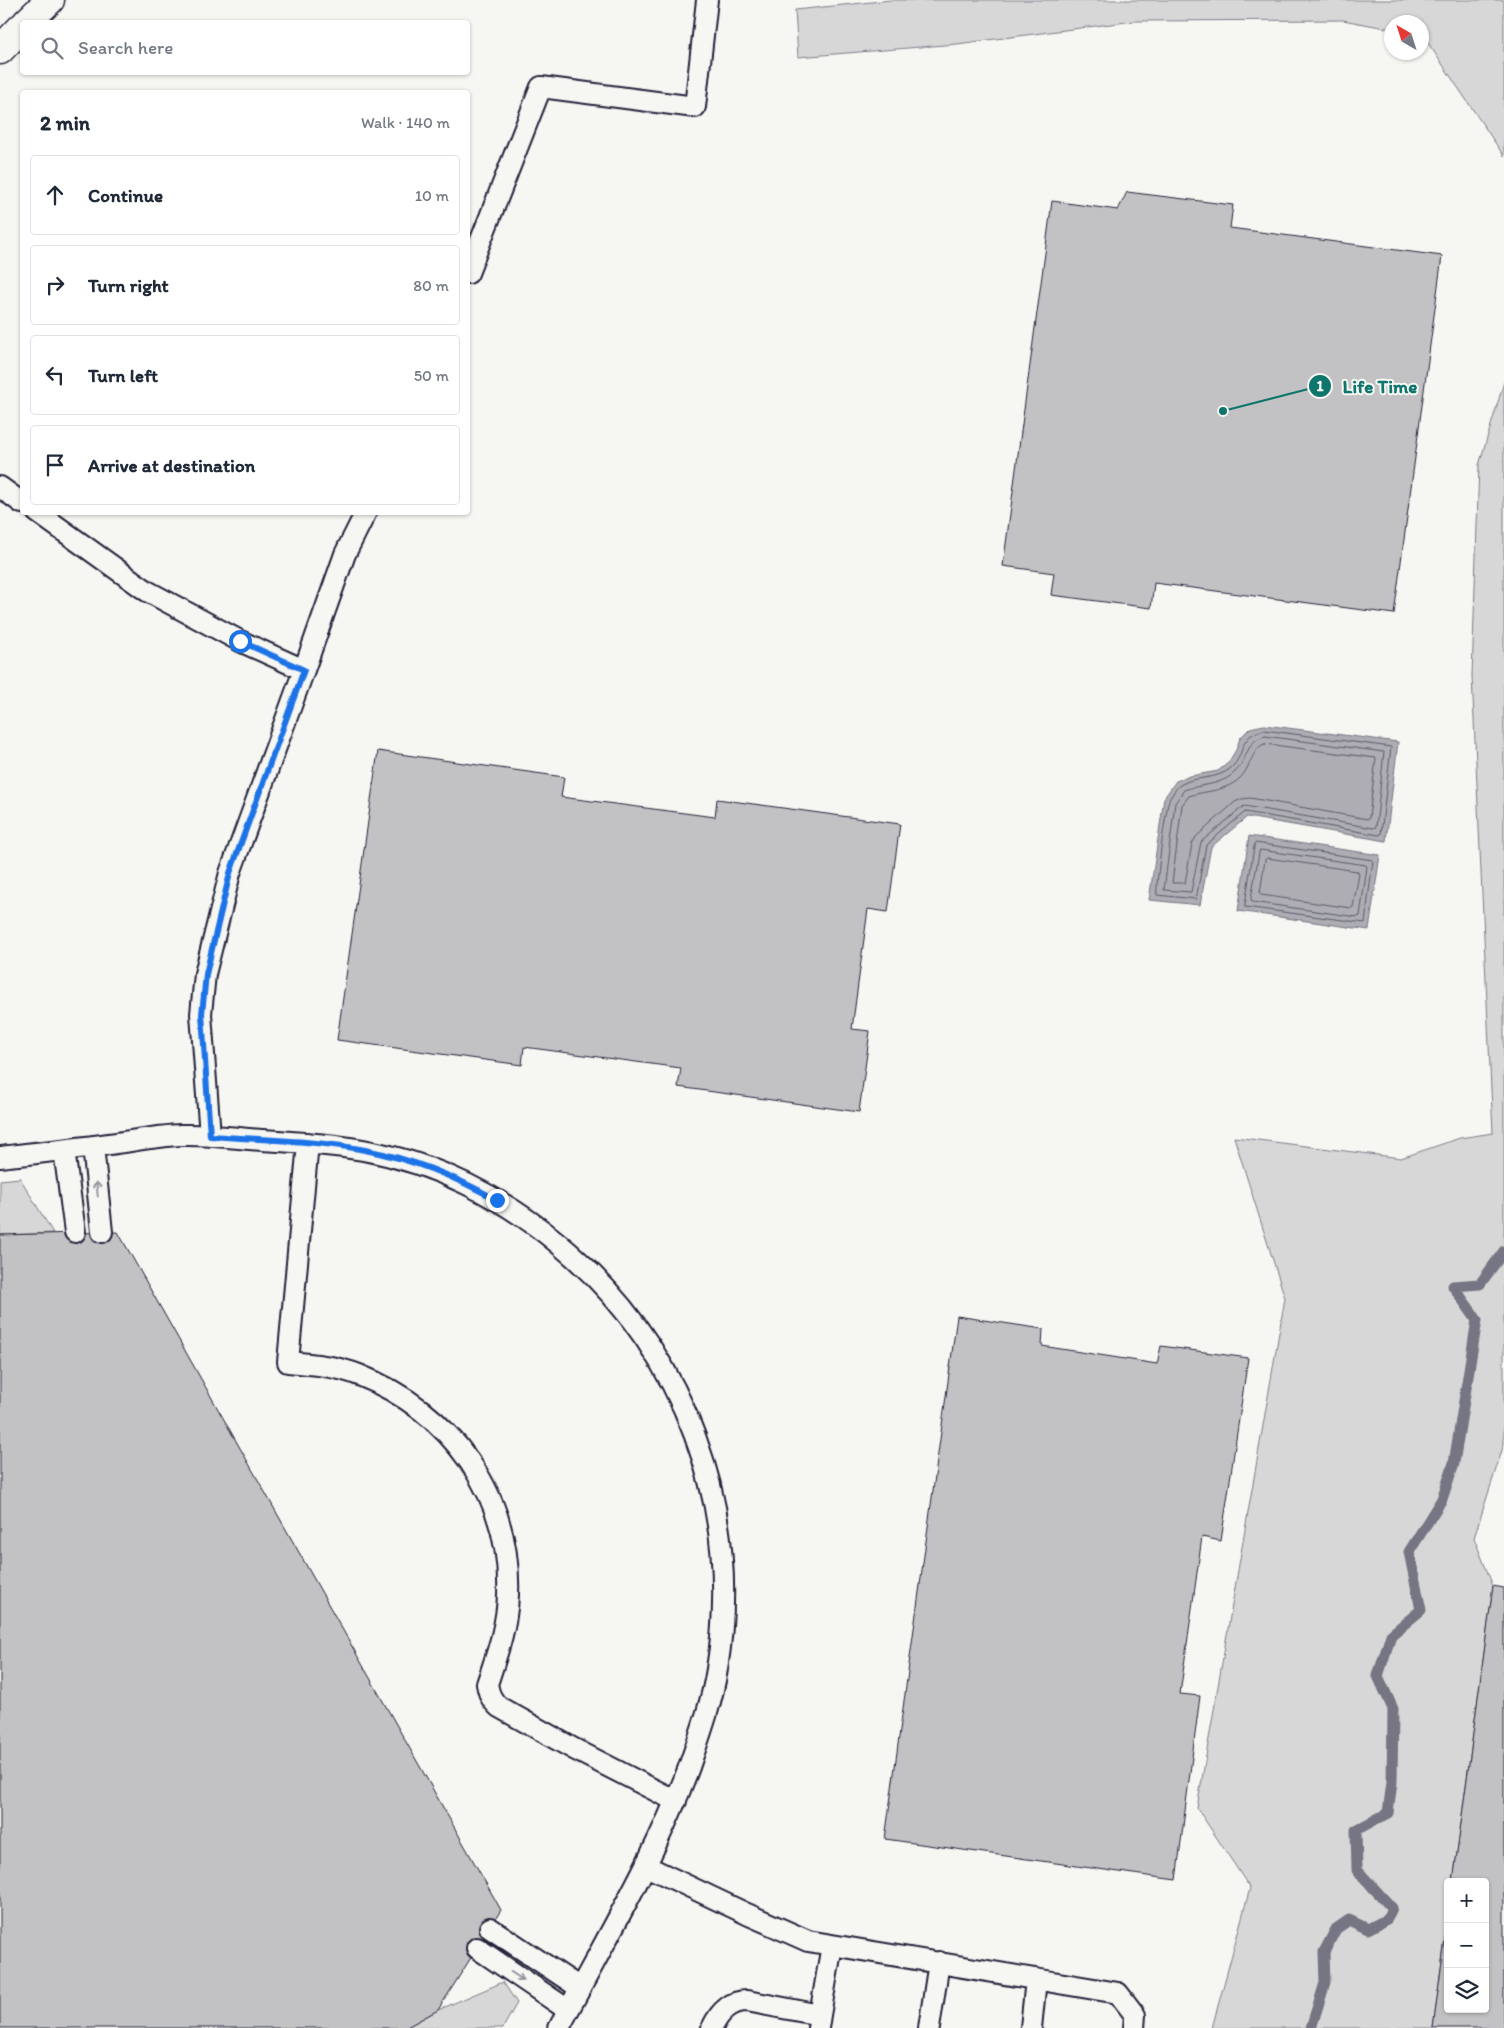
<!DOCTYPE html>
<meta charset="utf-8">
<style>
body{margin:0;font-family:Itim,sans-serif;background:#f2f2f3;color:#1f2937}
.controls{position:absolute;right:15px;bottom:15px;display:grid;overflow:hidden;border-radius:5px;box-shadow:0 1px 4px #0004}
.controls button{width:45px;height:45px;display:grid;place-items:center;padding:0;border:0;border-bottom:1px solid #e0e1e3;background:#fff;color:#1f2937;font:25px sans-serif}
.compass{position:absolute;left:1384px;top:15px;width:45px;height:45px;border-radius:50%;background:#fff;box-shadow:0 1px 4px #0004;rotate:321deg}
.stop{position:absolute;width:15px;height:15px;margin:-11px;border:4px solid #1a73e8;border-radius:50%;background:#fff}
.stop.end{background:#1a73e8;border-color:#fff;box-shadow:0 1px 5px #0008}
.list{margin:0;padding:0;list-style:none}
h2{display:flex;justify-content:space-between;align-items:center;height:65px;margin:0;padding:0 20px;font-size:21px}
h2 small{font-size:16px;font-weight:400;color:#747a83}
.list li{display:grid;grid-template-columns:32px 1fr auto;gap:15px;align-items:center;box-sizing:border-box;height:80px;margin:0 10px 10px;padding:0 10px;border:1px solid #e0e1e3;border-radius:5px}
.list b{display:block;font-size:19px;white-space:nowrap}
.list em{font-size:16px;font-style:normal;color:#747a83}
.icon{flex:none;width:28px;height:28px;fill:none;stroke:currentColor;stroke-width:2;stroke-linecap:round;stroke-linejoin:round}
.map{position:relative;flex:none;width:1504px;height:2028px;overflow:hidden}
.search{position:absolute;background:#fff;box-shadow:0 1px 4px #0004;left:20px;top:20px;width:450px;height:55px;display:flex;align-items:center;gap:12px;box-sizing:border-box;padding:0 18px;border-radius:5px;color:#747a83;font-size:19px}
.panel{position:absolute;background:#fff;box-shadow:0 1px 4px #0004;left:20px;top:90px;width:450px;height:425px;border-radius:5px}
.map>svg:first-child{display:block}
</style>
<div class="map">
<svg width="1504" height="2028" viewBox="0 0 1504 2028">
<rect width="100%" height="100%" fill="#f6f6f2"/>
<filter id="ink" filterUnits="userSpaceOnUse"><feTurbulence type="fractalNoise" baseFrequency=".02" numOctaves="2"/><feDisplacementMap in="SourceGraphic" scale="10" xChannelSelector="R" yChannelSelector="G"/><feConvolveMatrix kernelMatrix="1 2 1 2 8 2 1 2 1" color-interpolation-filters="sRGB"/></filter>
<g filter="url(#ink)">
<path fill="#d7d7d7" stroke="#7c7c89" d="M891,0H1504V156L1422,34V22H1392L1391,29L1343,20L1134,21L957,44L798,57L795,10Z
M1504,382V1444L1474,1538L1493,1586L1453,1882H1448V1918L1433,2028H1212L1250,1888L1197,1808L1285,1298L1234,1137L1401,1158L1460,1138L1493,1133L1472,676L1479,465Z
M20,1178L53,1233L0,1235V1180Z
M503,1982L517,2003L503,2028H405L438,2010Z"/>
<path fill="#adadb3" stroke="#757583" d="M1264,725L1398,742L1386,841L1247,817L1211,847L1200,905L1149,900L1164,798L1176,781L1190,776L1218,771L1228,763L1236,750L1240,738L1250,728Z
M1249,836L1380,855L1369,930L1238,911Z"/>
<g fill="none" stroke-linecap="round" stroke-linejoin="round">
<path stroke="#5a5a6b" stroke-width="1" d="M1264,730L1391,747L1381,834L1379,835L1245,812L1206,845L1196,899L1157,895C1155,889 1166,807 1169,800C1171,796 1177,787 1180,785C1196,775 1216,781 1231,768C1247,753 1237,736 1264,730Z
M1265,736L1384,752L1376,827L1373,828L1244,806L1201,842L1191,892L1164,890L1175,803L1184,790C1201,784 1222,786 1236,771C1248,759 1246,740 1265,736Z
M1265,744L1376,758L1369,818L1367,819L1250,798L1242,799L1235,802L1196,837L1192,844L1185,883H1172L1182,805L1189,796C1207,790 1225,792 1240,778C1250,769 1253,746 1265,744Z
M1255,843L1373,860L1365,923L1245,907Z
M1260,850L1366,865L1367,867L1360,916L1357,917L1252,902L1251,899Z
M1267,858L1357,871L1359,874L1353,907L1351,908L1261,895L1260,893L1265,860Z"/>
<path stroke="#757583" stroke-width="11" d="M1311,2028L1325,1983L1324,1952L1336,1929L1349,1920L1368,1929L1387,1919L1392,1908L1357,1870L1356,1830L1388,1813L1392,1782L1393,1709L1378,1676L1391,1635L1421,1610L1409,1552L1442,1499L1454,1463L1477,1320L1453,1286L1480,1284L1504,1251"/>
</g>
<path fill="#c2c2c4" stroke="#22223b" d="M1127,192L1233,205L1230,228L1442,256L1394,614L1154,583L1151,608L1051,595L1054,573L1003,566L1052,201L1118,210Z
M378,751L564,777L561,797L715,817L717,799L900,824L888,912L868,909L852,1029L870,1031L859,1112L678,1087L681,1068L524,1047L522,1065L337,1040Z
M118,1232L501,1910L438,2010L405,2028H0V1235Z
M957,1316L1043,1329L1042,1346L1157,1364L1161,1346L1248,1358L1221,1541L1202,1537L1180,1694L1200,1696L1176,1880L885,1839Z
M1493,1586L1504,1588V2028H1433L1448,1918V2009H1485V1882H1453Z"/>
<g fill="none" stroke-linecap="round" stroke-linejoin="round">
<g stroke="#22223b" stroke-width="24">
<path id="lane" d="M468,273L541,87L695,107L707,0
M0,487L22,503
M37,512L147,591L240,641L304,670L345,554L366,512
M210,1136L201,1014L205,974L230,873L304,670
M308,1143L288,1362C312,1364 336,1366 359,1375C450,1411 512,1495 508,1595C507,1626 497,1654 487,1684C489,1694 491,1700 499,1707L574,1749L676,1801
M93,1146L102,1232
M64,1150L75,1232
M0,1157C36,1153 73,1149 109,1144C133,1141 157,1136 181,1135C208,1134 235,1138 262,1140C296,1142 330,1144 363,1150C435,1163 503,1197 559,1244C684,1348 743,1508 717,1669C712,1702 700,1735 689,1767C655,1858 604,1942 559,2028
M646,1866L747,1914L808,1941L1118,1993L1135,2015L1134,2028
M490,1928L580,1988
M477,1948L568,2010
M820,2015L832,1945
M712,2028C719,2013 730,2001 747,2001L820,2015L818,2028
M929,2028L939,1962
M1031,2028L1036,1979"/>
</g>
<g stroke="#22223b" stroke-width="31">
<path id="secondary" d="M27,22L50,0
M0,50L22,27"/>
</g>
<use href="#lane" stroke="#f6f6f2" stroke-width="20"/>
<use href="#secondary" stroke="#f6f6f2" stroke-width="28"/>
</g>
<defs><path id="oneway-shaft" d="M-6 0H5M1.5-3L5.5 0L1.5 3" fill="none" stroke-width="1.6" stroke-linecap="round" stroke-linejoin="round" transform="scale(1.25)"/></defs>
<g stroke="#9797a0">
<use href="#oneway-shaft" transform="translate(97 1189) rotate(-96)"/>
<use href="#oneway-shaft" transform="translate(517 1976) rotate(34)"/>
</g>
</g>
<g fill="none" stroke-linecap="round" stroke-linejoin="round" filter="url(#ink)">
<path stroke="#1a73e8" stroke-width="6" d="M240,641L304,670L230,873L206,974L202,1014L210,1136C262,1140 315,1140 365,1150C412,1159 456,1177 497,1200"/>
</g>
<path fill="none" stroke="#0f766e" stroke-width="2" d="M1223 411L1320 386"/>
<g fill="#0f766e" stroke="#f6f6f2" stroke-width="2">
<circle cx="1223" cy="411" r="5"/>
<circle cx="1320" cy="386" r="12"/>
</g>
<g font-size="15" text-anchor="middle" font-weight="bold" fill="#fff">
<text x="1320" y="391">1</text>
</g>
<g font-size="19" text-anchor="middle" font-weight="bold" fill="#0f766e" stroke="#f6f6f2" stroke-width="4" stroke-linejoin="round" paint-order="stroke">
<text x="1380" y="393">Life Time</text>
</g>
</svg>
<div class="controls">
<button>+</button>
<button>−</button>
<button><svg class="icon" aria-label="layers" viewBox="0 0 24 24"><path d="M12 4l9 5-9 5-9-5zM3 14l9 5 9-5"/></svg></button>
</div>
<svg class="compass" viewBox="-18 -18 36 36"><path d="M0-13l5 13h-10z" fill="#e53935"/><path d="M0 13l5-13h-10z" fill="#747a83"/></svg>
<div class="stop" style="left:240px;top:641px"></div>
<div class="stop end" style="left:497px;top:1200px"></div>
<div class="search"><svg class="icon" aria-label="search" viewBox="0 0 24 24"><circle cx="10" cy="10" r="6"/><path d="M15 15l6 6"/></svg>Search here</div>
<section class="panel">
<h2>2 min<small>Walk · 140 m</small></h2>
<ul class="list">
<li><svg class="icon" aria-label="ahead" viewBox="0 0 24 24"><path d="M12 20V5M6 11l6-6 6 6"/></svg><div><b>Continue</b></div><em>10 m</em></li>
<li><svg class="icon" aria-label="right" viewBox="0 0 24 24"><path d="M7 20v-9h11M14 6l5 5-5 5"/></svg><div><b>Turn right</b></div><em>80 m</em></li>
<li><svg class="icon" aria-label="left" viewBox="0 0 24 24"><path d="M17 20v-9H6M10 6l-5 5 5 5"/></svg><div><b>Turn left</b></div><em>50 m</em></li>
<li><svg class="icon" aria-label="arrive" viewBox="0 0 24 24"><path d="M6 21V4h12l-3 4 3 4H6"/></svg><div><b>Arrive at destination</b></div></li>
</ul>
</section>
</div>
